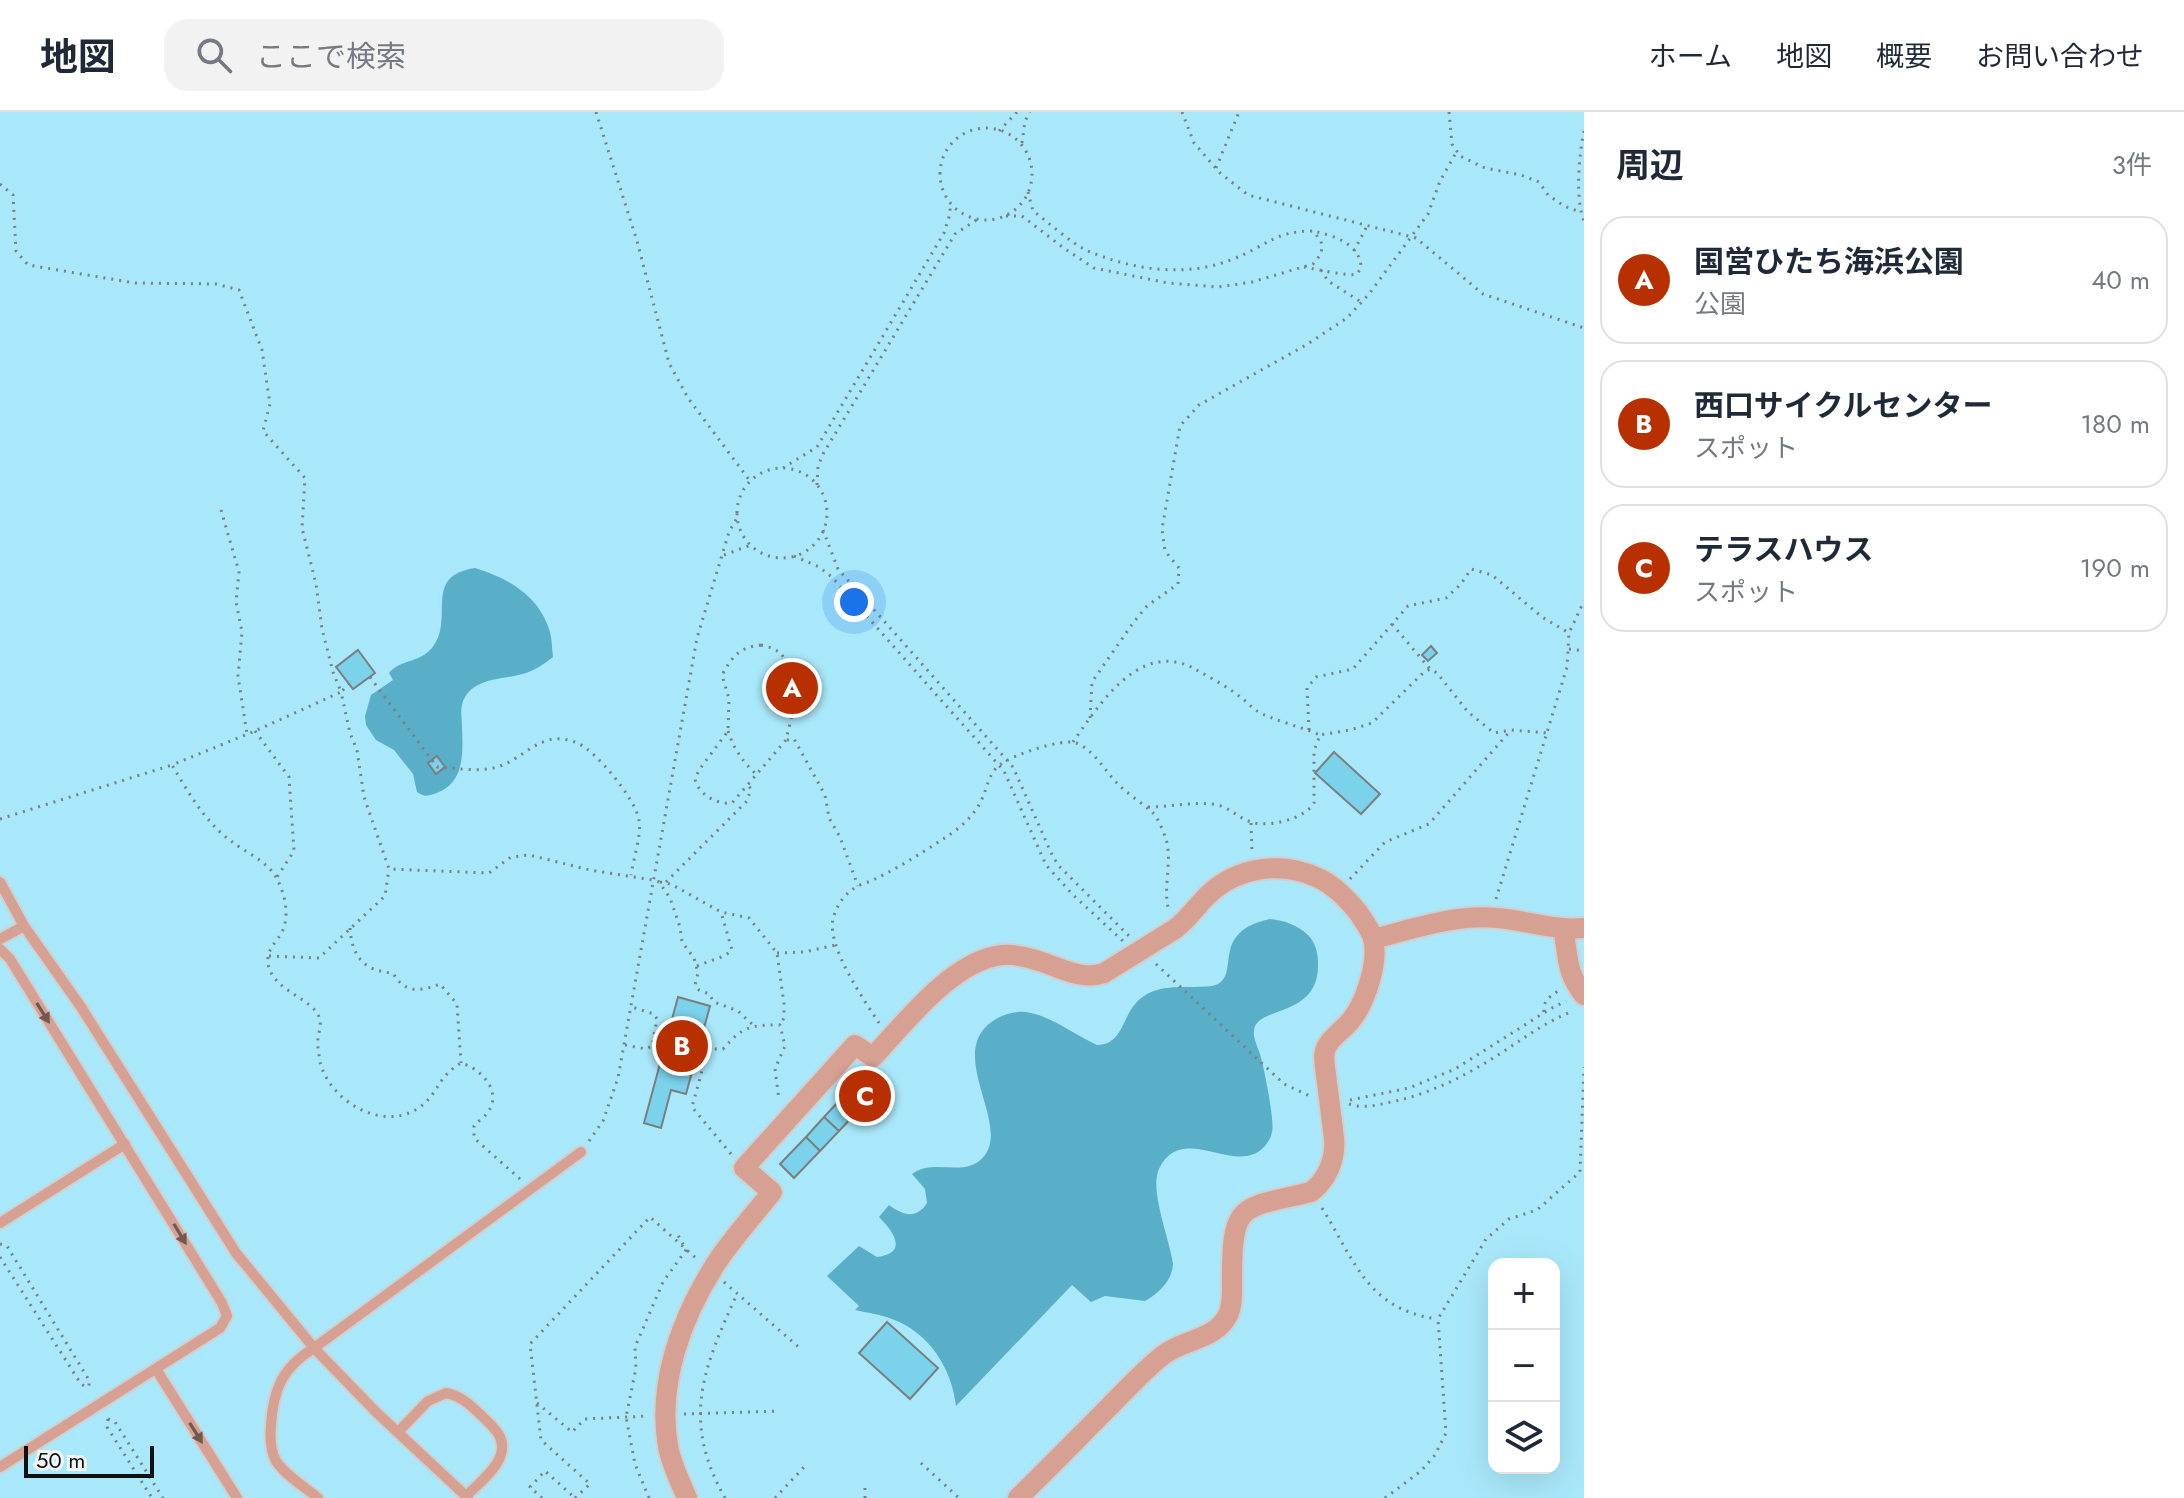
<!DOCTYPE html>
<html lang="ja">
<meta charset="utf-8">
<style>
body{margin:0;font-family:Jost,"Noto Sans JP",sans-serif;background:#f2f2f3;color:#1f2937}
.controls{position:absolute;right:24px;bottom:24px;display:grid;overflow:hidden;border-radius:16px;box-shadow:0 8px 32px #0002}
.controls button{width:72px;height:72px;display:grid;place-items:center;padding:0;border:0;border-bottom:2px solid #e0e1e3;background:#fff;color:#1f2937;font:40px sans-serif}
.scale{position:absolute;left:24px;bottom:20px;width:130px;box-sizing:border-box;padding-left:8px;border:4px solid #0f1010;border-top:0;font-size:22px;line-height:28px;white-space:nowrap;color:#0f1010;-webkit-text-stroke:6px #f2f5f6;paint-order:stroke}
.you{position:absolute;left:854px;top:490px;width:28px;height:28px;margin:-20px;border:6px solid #fff;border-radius:50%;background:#1a73e8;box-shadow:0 0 0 12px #1a73e833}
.badge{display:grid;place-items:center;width:52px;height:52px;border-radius:50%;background:#b93000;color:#fff;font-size:26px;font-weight:700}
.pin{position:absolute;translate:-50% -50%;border:4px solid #fff;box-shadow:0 2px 8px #0006}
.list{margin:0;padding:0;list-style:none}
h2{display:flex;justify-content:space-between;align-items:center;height:104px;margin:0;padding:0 32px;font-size:34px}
h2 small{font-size:26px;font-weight:400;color:#747a83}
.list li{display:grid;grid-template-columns:52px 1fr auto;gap:24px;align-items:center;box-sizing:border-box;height:128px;margin:0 16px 16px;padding:0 16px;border:2px solid #e0e1e3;border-radius:24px}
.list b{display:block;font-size:30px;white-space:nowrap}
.list p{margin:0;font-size:26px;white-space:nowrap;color:#747a83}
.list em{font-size:26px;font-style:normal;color:#747a83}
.icon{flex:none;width:44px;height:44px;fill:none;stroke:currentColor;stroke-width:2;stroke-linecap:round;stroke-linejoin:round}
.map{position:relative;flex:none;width:1584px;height:1386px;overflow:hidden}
header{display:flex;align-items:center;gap:48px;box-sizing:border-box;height:112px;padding:0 40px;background:#fff;border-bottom:2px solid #e0e1e3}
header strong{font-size:38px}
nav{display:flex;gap:44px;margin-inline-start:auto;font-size:28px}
.search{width:560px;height:72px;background:#f2f2f3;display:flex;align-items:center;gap:20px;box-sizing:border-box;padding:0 28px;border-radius:24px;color:#747a83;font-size:30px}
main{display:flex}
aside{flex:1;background:#fff}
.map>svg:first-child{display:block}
</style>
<header>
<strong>地図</strong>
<div class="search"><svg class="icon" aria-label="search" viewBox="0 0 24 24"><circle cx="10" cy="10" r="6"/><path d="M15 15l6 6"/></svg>ここで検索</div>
<nav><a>ホーム</a><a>地図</a><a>概要</a><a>お問い合わせ</a></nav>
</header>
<main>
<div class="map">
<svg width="1584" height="1386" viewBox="0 0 1584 1386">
<rect width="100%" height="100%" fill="#f2f5f6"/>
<path fill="#a9e8fa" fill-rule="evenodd" d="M0,0H1584V1386H0ZM1494,1152H1554V1356H1494Z"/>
<path fill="#58afc7" d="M475,456C508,466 540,484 550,520C552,528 552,537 553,545C544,552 537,557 526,561C506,568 478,564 465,585C459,595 462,604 462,615C463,642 465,672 434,682C426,684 425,685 417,680L413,662L394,638L376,628L366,613L365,604L371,583L393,568L389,561C401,547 419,551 432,536C456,507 421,464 475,456Z
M1270,807C1285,809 1296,812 1308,823C1315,830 1318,840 1318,851C1320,907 1255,893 1254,919C1253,927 1258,935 1260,942C1264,956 1275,1009 1272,1020C1271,1026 1267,1032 1263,1036C1234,1064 1182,1009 1159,1057C1149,1078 1170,1128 1173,1152C1172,1169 1159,1181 1145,1189L1105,1184L1091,1190L1072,1173L956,1294C952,1257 929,1220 892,1207C880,1202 867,1201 855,1198L859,1194L827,1164L859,1134L877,1145C910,1141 892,1118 879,1105L889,1093C903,1103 916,1108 927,1091L925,1077L912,1062C935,1045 966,1068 985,1043C1010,1009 943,938 996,907C1006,901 1019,898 1031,901C1054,906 1075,923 1097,933C1122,933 1122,906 1136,891C1151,874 1173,875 1194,875C1202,874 1210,876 1218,872C1240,860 1210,820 1270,807Z"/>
<path fill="#7bd2eb" stroke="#7b7e7f" stroke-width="2" d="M1431,534L1437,541L1428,549L1422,543Z
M358,538L375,561L353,577L336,555Z
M1334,640L1380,682L1361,702L1315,661Z
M437,644L445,655L436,662L428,651Z
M678,885L710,894L686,982L671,978L661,1016L644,1011Z
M869,958L890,979L861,1010L839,989Z
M839,989L854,1003L839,1019L824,1005Z
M824,1005L839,1019L820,1039L806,1025Z
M806,1025L820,1039L794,1066L780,1052Z
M887,1210L938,1256L910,1287L859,1241Z"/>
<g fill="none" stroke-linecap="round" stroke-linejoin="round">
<g stroke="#ced0d1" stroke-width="14">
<path id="lane" d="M0,770L24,814L81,895L236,1141L314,1236L581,1040
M0,827L24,814
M0,837L10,847L222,1191L227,1204L220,1216L0,1355
M0,1111L125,1032
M156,1257L237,1386
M398,1320L428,1289L446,1281C462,1284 471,1294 482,1304C488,1310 495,1316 499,1323C512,1347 481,1369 466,1384
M318,1386C305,1375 285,1363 276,1349C270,1338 270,1324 271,1313C273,1277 283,1255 314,1236L376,1300L468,1386"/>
</g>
<g stroke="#ced0d1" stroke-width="24">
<path id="street" d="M1175,817C1189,807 1197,793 1209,782C1238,755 1281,749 1316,765C1333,772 1346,786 1358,800C1363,808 1370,817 1373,826C1379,849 1366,889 1352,907C1345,917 1333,923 1327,934C1322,942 1325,954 1326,963
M1563,817C1569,845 1565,859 1584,883
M1373,827C1413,817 1456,802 1497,806C1526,808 1554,819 1584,816
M687,1386C680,1369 671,1352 668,1334C657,1271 682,1205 715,1153C731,1128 753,1104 772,1080L744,1056L855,933L873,945C905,911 953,848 1002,843C1015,842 1027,845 1039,849C1059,855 1082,869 1104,861
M1018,1386C1049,1356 1079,1325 1109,1295C1126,1278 1143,1259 1162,1244C1182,1227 1215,1229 1228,1203C1233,1192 1232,1179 1232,1167C1232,1088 1241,1097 1311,1080C1328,1067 1336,1046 1334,1026"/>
</g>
<path stroke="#7c7e7f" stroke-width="3" stroke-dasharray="2 6" stroke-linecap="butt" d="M596,0L637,129L669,251L688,286L750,369
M1182,0L1194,31L1220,61L1248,83L1416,126L1483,182L1584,216
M1449,0L1452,32L1460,44L1485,56L1521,63L1539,70L1548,83L1564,94L1580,100
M940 62a46 46 0 1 1 92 0a46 46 0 1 1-92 0Z
M999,19L1017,0
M1584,19C1579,42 1575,87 1584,109
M1022,31L1025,9L1030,0
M1216,56L1239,0
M0,72L13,83L16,139L28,153L135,171L216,172L239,178L262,238L270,292L263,319L305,366L302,416L316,472L322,517L333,560L341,580L349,572
M1006,104H1022L1065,137L1094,156L1168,171L1218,175L1252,170L1313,152L1321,142L1322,135L1321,129L1313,119C1274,119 1267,134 1233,147C1187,166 1133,158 1088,139C1072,132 1048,110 1033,99L1028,80
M1354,139L1367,114
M1304,155C1316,157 1349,165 1357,162L1361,156C1361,133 1335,124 1317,120
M1321,158L1328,169L1361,190
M783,356L817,335L944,121L949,105L951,91
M737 401a45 45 0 1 1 90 0a45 45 0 1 1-90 0Z
M817,373L818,354L823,342L955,122L978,107
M221,398L239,460L236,490L242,520L238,564L247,622
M823,418L838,457L1013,655L1053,745L1059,754L1130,825
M724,443L751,433
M794,444L819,455L832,465L1004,659L1046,753L1073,783L1123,829
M1392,512L1430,557
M761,533L772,536L781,541L787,552L793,575V599L786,628L732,691C717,693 698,682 695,667L699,658L728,619L729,587L722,563C732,545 739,535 761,533Z
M1569,537L1584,539
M370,565L437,655C459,656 484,662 505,652C521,645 536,629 554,627C562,626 571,628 579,632C597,640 636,688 639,708C642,722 633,748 631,763
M1090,606L1092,570L1133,511L1147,494L1178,472L1179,456L1165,439L1162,417L1180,314L1199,293L1306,233L1347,206L1369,182L1428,102L1440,69L1457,39
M1309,618L1307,576L1316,565L1353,557L1408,494L1446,486L1461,472L1471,457L1492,463L1542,505L1569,521
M255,619L289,665L294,739L277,765
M728,619C734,637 742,649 756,662
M787,628L794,627L825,683L829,706L840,725L858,774
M1073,630C1099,593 1138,530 1191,555C1208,564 1228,575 1243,587C1248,591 1252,596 1257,599C1272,608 1302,615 1320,623
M1148,695C1169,695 1191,690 1211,692C1228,693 1236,705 1251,710C1268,716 1305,707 1314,691V639L1320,623L1350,618L1372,611L1423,561L1430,557L1437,561L1468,600L1494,621L1511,618
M0,707L172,653
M1251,711L1252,739
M1350,767L1385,730L1429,712L1511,618L1548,621
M660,770L671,772L721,800L749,806L777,841L784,892V906L780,913
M666,770L747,689L751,677L748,673
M1496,787L1567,555L1569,521L1584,489
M350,816C352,845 364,859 393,861C404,881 420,880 440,872L457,892L461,951
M777,841L804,840L836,833
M269,844L319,846L385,784L389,757
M1156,852L1284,972L1310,984
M697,854C708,849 724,846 732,838L721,800
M1544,900C1543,889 1549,885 1558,879
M879,911C864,888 827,835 833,807C836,795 843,784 853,777C859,772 868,771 875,767C898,756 922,741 943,727C958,718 974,704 981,689C988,675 988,661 1001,652C1013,643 1062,626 1076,631C1095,638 1105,660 1119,673C1129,683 1142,691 1152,700C1158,705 1163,719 1166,727C1173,751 1162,776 1169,799
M625,933L646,937L652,934L657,907L654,902L632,895
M1350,988L1409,976L1455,957L1550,897L1566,889
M1349,992C1363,997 1377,993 1391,990C1430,982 1465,964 1498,943C1523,927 1545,910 1573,899
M589,1029L603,1009L618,966L697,526L729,420L737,406
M731,1042L692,995L708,937H723C743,914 751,913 780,913L785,934L775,957L779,988
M520,1067L474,1026V1014C478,1009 485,1005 488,1000C503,979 480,956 461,951C437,965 439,981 420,995C384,1021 330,990 320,950C319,942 317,934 318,926C319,921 321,913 320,908C315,886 273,880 268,852C266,838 276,831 282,820C290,804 285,782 277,767C268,749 246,741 231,729C205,710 188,680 172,653L255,619L341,580L350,621L357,638L364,685L389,757L489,761L511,745L529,743L590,758L653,768L659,770L670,786L680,815L682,830L694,846L698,861L695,873L699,878L709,882L714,890L738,899L753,913
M1322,1096C1355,1149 1367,1197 1437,1207
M0,1132L7,1134L89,1268V1277
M0,1145L81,1272L89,1277
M724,1170L802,1238
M537,1291L572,1320L585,1307L649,1304
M684,1302L779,1299
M108,1307L115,1310L163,1386
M108,1307L107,1315L152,1386
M921,1351L959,1386
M542,1386L530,1375L545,1359L575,1386
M575,1386L590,1372L541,1328L530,1232L650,1105L697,1147
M649,1386L635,1352L626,1305L636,1256L635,1235L663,1170L686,1138L678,1123
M725,1386C681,1308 703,1257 737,1182
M775,1386L806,1353
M865,1386V1376
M1385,1386L1421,1359L1435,1343L1446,1321L1438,1207L1486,1127L1509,1107L1537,1098L1580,1060L1584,955"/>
<use href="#lane" stroke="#d6a092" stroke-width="10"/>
<use href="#street" stroke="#d6a092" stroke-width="20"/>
<g stroke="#ced0d1" stroke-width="24" stroke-linecap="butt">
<path id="street-bridge" d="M1104,861L1175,817
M1326,963L1334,1026"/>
</g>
<use href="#street-bridge" stroke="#d6a092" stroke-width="20"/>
</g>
<defs><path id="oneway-solid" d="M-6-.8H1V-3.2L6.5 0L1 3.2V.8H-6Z" transform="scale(2)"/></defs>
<g fill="#725851">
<use href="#oneway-solid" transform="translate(43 901) rotate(58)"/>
<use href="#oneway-solid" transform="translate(180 1122) rotate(59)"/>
<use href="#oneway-solid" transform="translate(196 1321) rotate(58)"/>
</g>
</svg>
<div class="controls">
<button>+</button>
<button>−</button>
<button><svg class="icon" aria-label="layers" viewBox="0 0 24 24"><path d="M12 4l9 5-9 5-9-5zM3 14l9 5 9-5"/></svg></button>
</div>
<div class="scale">50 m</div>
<div class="you"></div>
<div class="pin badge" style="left:792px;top:576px">A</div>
<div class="pin badge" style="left:682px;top:934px">B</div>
<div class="pin badge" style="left:865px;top:984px">C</div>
</div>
<aside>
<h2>周辺<small>3件</small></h2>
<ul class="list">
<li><span class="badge">A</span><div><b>国営ひたち海浜公園</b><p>公園</p></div><em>40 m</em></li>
<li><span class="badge">B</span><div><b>西口サイクルセンター</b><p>スポット</p></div><em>180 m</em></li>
<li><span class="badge">C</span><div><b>テラスハウス</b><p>スポット</p></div><em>190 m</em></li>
</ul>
</aside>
</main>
